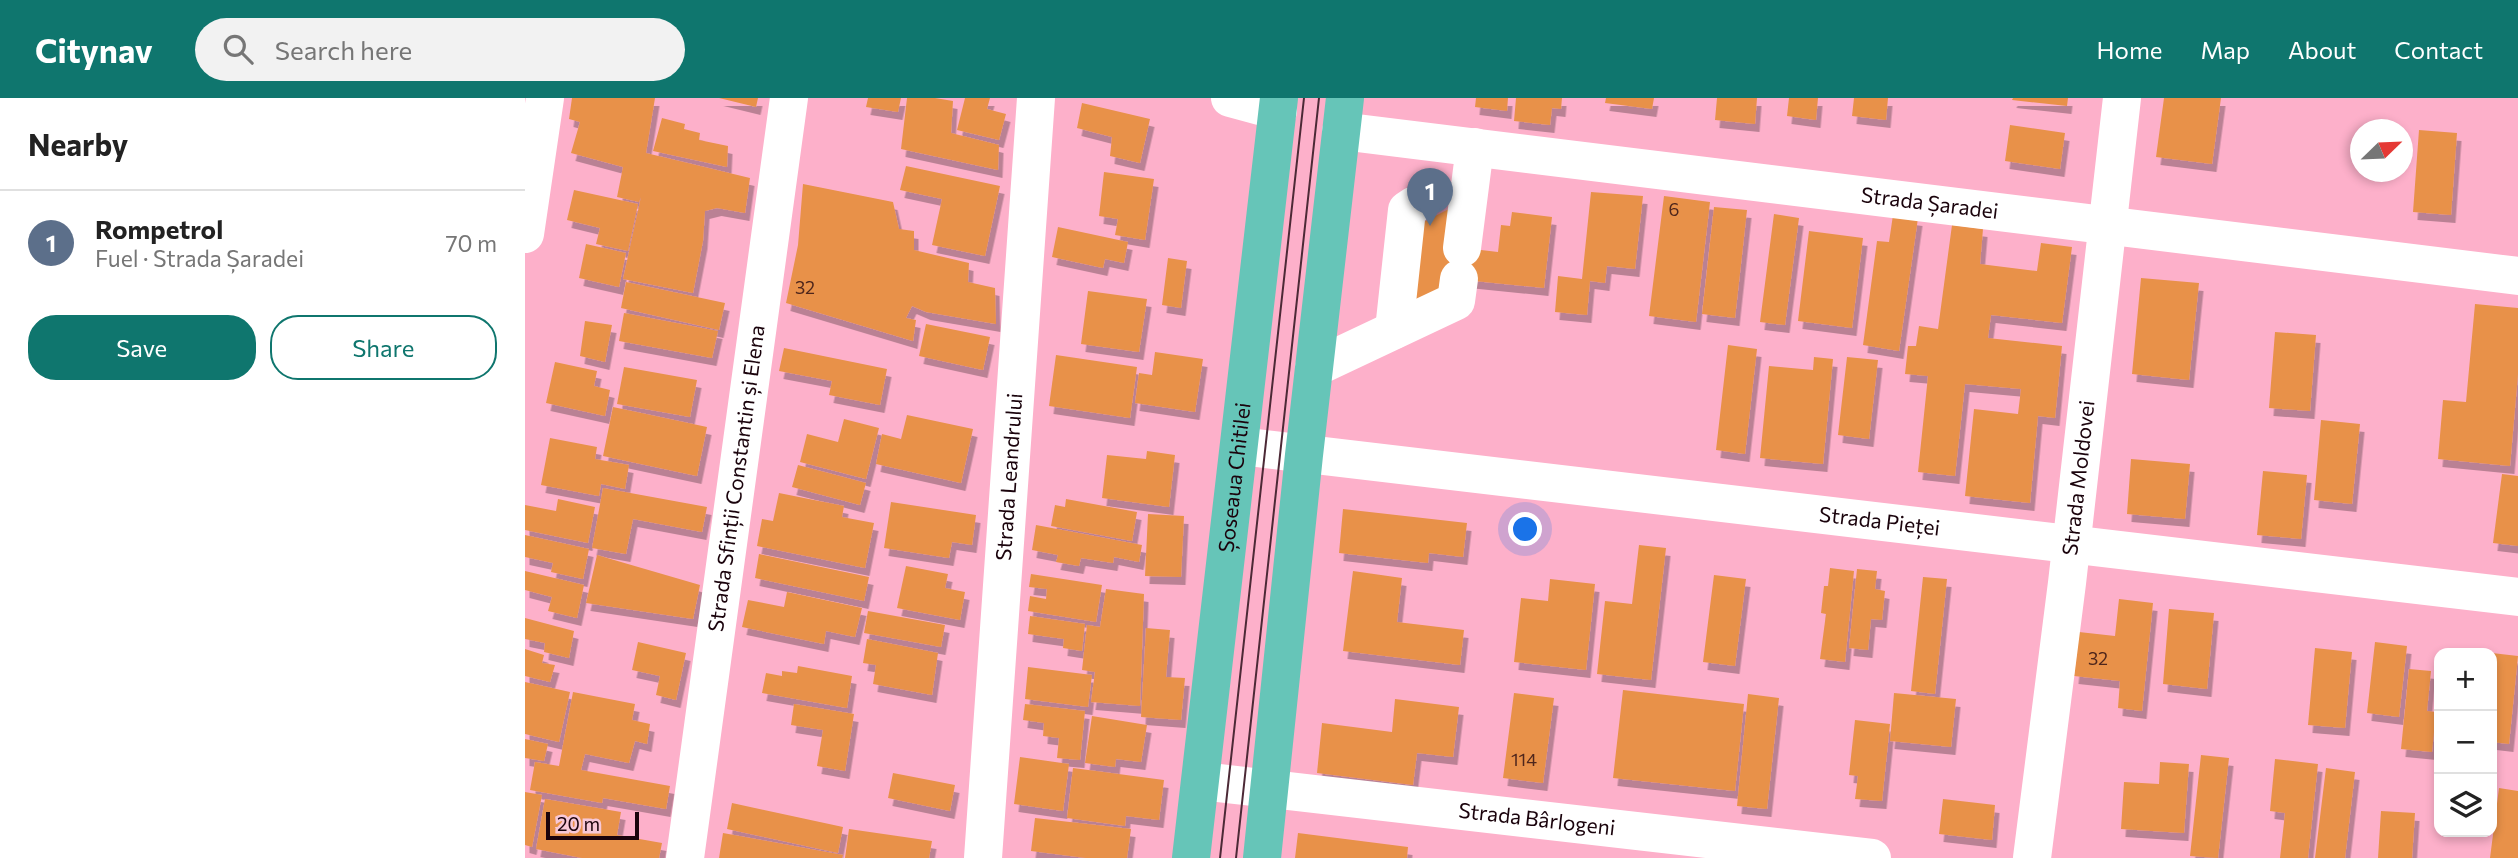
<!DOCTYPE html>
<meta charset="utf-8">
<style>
body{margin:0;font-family:Commissioner,sans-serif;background:#f2f2f2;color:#222}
.controls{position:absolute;right:21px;bottom:21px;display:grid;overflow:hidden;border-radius:14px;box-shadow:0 4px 10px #0003}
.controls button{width:63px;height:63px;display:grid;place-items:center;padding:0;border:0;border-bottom:2px solid #e0e0e0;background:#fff;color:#222;font:35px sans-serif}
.compass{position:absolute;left:1825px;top:21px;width:63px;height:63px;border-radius:50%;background:#fff;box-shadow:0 4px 10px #0003;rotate:67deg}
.scale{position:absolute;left:21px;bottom:18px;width:93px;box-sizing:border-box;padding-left:7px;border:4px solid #1a030c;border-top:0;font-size:19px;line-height:24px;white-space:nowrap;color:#1a030c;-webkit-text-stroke:5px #f7c8d7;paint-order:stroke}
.you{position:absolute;left:1001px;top:432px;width:24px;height:24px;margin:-18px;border:5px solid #fff;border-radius:50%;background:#1a73e8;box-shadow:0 0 0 10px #1a73e833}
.badge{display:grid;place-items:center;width:46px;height:46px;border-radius:50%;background:#0f766e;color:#fff;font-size:23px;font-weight:700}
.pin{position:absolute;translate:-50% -58px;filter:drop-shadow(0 2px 4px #0008)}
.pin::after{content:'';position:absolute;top:37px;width:24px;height:21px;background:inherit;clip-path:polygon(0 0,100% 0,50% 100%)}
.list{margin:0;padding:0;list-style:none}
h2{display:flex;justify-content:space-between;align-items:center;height:91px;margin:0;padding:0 28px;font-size:30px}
h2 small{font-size:23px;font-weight:400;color:#767676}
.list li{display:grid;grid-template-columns:46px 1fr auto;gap:21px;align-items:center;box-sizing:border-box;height:105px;padding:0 28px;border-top:2px solid #e0e0e0}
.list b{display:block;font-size:26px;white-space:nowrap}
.list p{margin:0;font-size:23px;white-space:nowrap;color:#767676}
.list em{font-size:23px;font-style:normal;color:#767676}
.actions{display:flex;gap:14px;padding:21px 28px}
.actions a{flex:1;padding:16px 0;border:2px solid #0f766e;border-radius:28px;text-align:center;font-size:24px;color:#0f766e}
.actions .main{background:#0f766e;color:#fff}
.icon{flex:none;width:38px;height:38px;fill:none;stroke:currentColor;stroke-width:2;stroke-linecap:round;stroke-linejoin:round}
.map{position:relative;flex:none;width:1993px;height:760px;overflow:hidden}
header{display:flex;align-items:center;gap:42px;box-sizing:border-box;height:98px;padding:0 35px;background:#0f766e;color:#fff}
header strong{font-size:33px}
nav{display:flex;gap:38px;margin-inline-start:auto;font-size:24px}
.search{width:490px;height:63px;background:#f2f2f2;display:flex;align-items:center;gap:18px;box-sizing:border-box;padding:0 24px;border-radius:38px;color:#767676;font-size:26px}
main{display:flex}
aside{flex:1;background:#fff}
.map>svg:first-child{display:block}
</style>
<header>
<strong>Citynav</strong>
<div class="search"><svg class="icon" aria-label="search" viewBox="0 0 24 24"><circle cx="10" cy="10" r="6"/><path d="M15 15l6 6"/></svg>Search here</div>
<nav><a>Home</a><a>Map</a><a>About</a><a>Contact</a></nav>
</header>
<main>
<aside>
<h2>Nearby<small></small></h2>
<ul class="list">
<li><span class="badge" style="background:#5c6f8a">1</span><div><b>Rompetrol</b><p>Fuel · Strada Șaradei</p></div><em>70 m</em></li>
</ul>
<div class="actions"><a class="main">Save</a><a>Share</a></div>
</aside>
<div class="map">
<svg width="1993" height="760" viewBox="0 0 1993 760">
<defs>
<filter id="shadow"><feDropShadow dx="4.5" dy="8" stdDeviation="0" flood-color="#0004"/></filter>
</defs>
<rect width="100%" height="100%" fill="#fdb0ca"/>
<path fill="#e8914a" filter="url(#shadow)" d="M47,0H130L121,55L225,80L220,115L192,110L180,113L178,143L168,195L98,181L116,99L114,104L92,99L98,69L46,55L55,24L44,21Z
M194,0H233L231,9Z
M343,0H376L373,14L341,9Z
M382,0H410L428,3L426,35L474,47L473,72L376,51Z
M440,0H465L462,11L481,16L474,42L432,32Z
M951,0H983L982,13L950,9Z
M991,0H1037L1036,11L1027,10L1025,27L989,23Z
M1081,0H1129L1127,11L1080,5Z
M1192,0H1232L1230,26L1190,22Z
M1264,0H1293L1291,22L1262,18Z
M1329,0H1363L1361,22L1327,18Z
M1488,0H1543L1542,8L1487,2Z
M1639,0H1696L1687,66L1631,59Z
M557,5L625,21L615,65L585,58L587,39L552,30Z
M137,20L160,26L159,31L175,35L174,42L203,48L202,69L128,53Z
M1485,27L1540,35L1535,71L1480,63Z
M1894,32L1932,35L1926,117L1888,114Z
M381,68L475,88L460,158L407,147L417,101L375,92Z
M579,74L629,81L620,142L590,137L593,121L574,118Z
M278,86L368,104L374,131L389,133V152L444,165L443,184L470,190L471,226L401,214L387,208L381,220L391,222L388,243L261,205L273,147Z
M891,86L929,91L922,148L973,154L976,127L985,128L987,114L1027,119L1019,190L920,180L916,205L878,201Z
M49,92L113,106L103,153L71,146L75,130L42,122Z
M1066,94L1118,98L1110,171L1082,168L1080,185L1065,183L1062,217L1030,214L1033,178L1057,181Z
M1139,98L1185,104L1171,224L1124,218Z
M1189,109L1222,112L1210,220L1177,216Z
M1249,116L1274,120L1260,227L1235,224Z
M1368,117L1393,120L1374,253L1338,247L1352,143L1364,144Z
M1427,127L1458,131L1455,166L1512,173L1516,145L1547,149L1537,225L1466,217L1463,240L1537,248L1530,320L1513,318L1505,405L1440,398L1449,311L1493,316L1496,291L1440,286L1430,378L1393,374L1403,278L1380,276L1383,248H1391L1394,228L1413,231Z
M533,129L603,144L599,165L580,161L578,170L527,159Z
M1284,133L1338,140L1327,230L1273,223Z
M61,146L101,155L94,189L54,180Z
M643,160L662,163L656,210L637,207Z
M1616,180L1674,185L1664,282L1607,276Z
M101,184L200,205L194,232L96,210Z
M563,193L622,201L614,254L556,246Z
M1950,206L1993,210V276L1985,368L1913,361L1918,302L1941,304Z
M99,215L193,233L187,260L94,243Z
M60,223L87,227L80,264L55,258Z
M401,226L465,239L458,272L394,258Z
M1750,234L1791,237L1785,313L1744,310Z
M1203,247L1232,251L1220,356L1191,352Z
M259,250L362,271L355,307L304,297L307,283L254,273Z
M630,254L678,261L670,314L610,305L614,275L627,277Z
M531,257L612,269L605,320L524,308Z
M1289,259L1308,261L1298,366L1235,360L1244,268L1288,272Z
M1322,259L1353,262L1344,341L1313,337Z
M30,264L72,273L69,288L85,292L80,318L21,305Z
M99,269L172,282L165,319L92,306Z
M88,309L182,329L172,378L78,358Z
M382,317L448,331L436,385L351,366L357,336L376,341Z
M319,321L354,330L341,381L275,364L282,336L313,344Z
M1796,322L1835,326L1827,406L1789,402Z
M25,340L72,349L70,361L104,367L100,391L76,386L74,398L16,387Z
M622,353L650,357L644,409L577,400L582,357L621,361Z
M1606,361L1665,366L1660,421L1602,416Z
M273,367L341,385L335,407L267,389Z
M1738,373L1782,377L1776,441L1732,437Z
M1977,376L1993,378V448L1968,445Z
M78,390L182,409L177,434L108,421L101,456L67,450Z
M254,395L319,408L317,419L349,425L340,470L232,448L237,421L248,423Z
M33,401L70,409L63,445L0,432V407L31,413Z
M541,401L612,414L607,443L526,428L530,407L540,409Z
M366,404L451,417L447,447L427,444L424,460L359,450Z
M818,411L942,425L938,459L904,455L903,465L814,455Z
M623,416L659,418L656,479L620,478Z
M511,427L617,447L614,464L589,459L588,465L556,460L554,468L531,464L533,457L507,452Z
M0,437L64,451L58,481L26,474L28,465L0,459Z
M1114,447L1141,450L1126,582L1072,576L1080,503L1107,506Z
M234,456L344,479L339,503L230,480Z
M72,457L175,487L168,521L61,505Z
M381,468L423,476L420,490L440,494L435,522L372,510Z
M1305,470L1329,473L1320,564L1295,561L1301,516L1296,515L1299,488H1303Z
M1332,471L1352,473L1350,491L1360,493L1357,522L1346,521L1343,552L1324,550Z
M0,473L59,487L52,520L23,513L27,499L0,492Z
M828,473L877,480L872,524L939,532L935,567L818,553Z
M506,476L577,487L571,524L503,513L505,498L521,501L522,491L504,489Z
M1189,477L1221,481L1210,568L1178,564Z
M1398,479L1422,481L1410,596L1386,593Z
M1025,481L1070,486L1061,572L989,564L996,500L1023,503Z
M581,491L619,496L615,608L566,604L570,574L557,572L562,527L575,529Z
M262,494L337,510L330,539L301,533L299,546L217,529L223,502L259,509Z
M1594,501L1628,505L1617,613L1593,610L1595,583L1549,578L1554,534L1590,538Z
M1644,511L1689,515L1682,591L1638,586Z
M343,513L420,527L416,549L339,535Z
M505,518L560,526L557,553L538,550L539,541L503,536Z
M0,520L49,533L44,560L19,554L20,545L0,541Z
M621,530L645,532L641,579L660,580L656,622L616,619Z
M342,541L413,555L407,597L348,586L351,567L338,565Z
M113,544L161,555L151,602L131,597L135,578L107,572Z
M1850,544L1882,548L1874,619L1842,615Z
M1790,550L1827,554L1820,630L1783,627Z
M0,551L19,557L17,565L30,567L25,584L0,578Z
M1967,555L1993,558L1984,646L1967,644Z
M273,568L327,578L322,610L237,595L241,575L257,578V573L272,575Z
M503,569L567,577L563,609L500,601Z
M1884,571L1906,573L1902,613L1911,614L1907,654L1876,651Z
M0,584L45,594L34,644L0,636Z
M1098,592L1219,606L1210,693L1088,680Z
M48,594L110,606L107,622L125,626L122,646L110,643L104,665L60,656L56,672L145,688L141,711L78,700L77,705L5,692L10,664L34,668Z
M989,595L1029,600L1018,685L978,680Z
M1369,595L1431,601L1426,649L1365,643Z
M1223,596L1254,600L1242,711L1212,708Z
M870,601L934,609L928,659L892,655L888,687L792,675L797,625L867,634Z
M269,606L329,616L320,673L292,668L298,632L266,627Z
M500,606L560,613L555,662L532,660L534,640L518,638L519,625L498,622Z
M567,618L622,627L616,664L591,661L590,669L560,665Z
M1330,622L1365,626L1357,703L1330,701L1333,678L1324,677Z
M0,641L23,646L19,663L0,660Z
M1676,657L1704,660L1693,760L1665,758Z
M495,659L544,666L538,713L489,706Z
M1750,661L1793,666L1783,760H1755L1760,715L1745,713Z
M1635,664L1664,666L1659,735L1596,731L1599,684L1634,686Z
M548,670L639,682L634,722L601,718L600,728L542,720Z
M1801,670L1830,674L1820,760H1790Z
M368,675L430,687L425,713L363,700Z
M1974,690L1993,693V760H1965Z
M0,694L17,697L7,749L0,747Z
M20,701L96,714L92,737L137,745L134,760H57L11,751Z
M1418,701L1470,707L1467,742L1414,736Z
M207,705L318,729L313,755L202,731Z
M1856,713L1890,715L1887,760H1853Z
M510,720L606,731L602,760H561L506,753Z
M324,731L407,743L404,760H320Z
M198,735L318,757L317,760H194Z
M773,735L883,749L882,760H770Z"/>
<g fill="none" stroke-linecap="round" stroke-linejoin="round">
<path stroke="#db96ae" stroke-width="38" stroke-dasharray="38 19" stroke-linecap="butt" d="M888,108L923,90"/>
<g stroke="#fff" stroke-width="38">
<path d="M705,0L753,13"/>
<path id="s1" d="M816,33L1993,178"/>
<path d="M0,136L20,0"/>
<path d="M937,150L950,49"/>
<path d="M869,232L882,112L888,108"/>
<path d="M789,270L931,203L934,181"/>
<path id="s2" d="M715,348L1993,499"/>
<path id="s3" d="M676,683L1347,760"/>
<path id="s4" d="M160,760L264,0"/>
<path id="s5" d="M458,760L511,0"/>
<path id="s6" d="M1507,760L1542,485L1597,0"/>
</g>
<g stroke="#66c5b8" stroke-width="38">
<path id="s7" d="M666,760L754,0"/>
<path d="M737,760L779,357L820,0"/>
</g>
<path stroke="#4c2936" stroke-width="2" d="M695,760L779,0
M711,760L794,0"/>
</g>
<g text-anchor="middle" stroke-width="5" stroke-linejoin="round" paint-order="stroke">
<g font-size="18" fill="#4e261c">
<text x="1149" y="118">6</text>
<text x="280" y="196">32</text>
<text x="1573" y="567">32</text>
<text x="999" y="668">114</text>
</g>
<g font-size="21" fill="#1a030c" stroke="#f7c8d7">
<text dy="7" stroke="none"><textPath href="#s1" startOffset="593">Strada Șaradei</textPath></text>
<text dy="7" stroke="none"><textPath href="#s4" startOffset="383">Strada Sfinții Constantin și Elena</textPath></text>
<text dy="7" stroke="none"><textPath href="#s5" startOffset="382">Strada Leandrului</textPath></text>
<text dy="7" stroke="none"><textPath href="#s7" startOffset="383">Șoseaua Chitilei</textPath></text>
<text dy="7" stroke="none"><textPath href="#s6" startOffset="383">Strada Moldovei</textPath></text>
<text dy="7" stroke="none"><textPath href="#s2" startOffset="644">Strada Pieței</textPath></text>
<text dy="7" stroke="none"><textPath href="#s3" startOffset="338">Strada Bârlogeni</textPath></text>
</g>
</g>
</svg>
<div class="controls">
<button>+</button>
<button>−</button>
<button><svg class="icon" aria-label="layers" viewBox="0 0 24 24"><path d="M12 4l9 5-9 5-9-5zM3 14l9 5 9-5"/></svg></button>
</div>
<svg class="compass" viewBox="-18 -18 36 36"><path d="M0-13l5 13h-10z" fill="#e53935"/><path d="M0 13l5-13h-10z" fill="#767676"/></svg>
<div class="scale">20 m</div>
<div class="you"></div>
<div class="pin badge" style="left:905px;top:128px;background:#5c6f8a">1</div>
</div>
</main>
